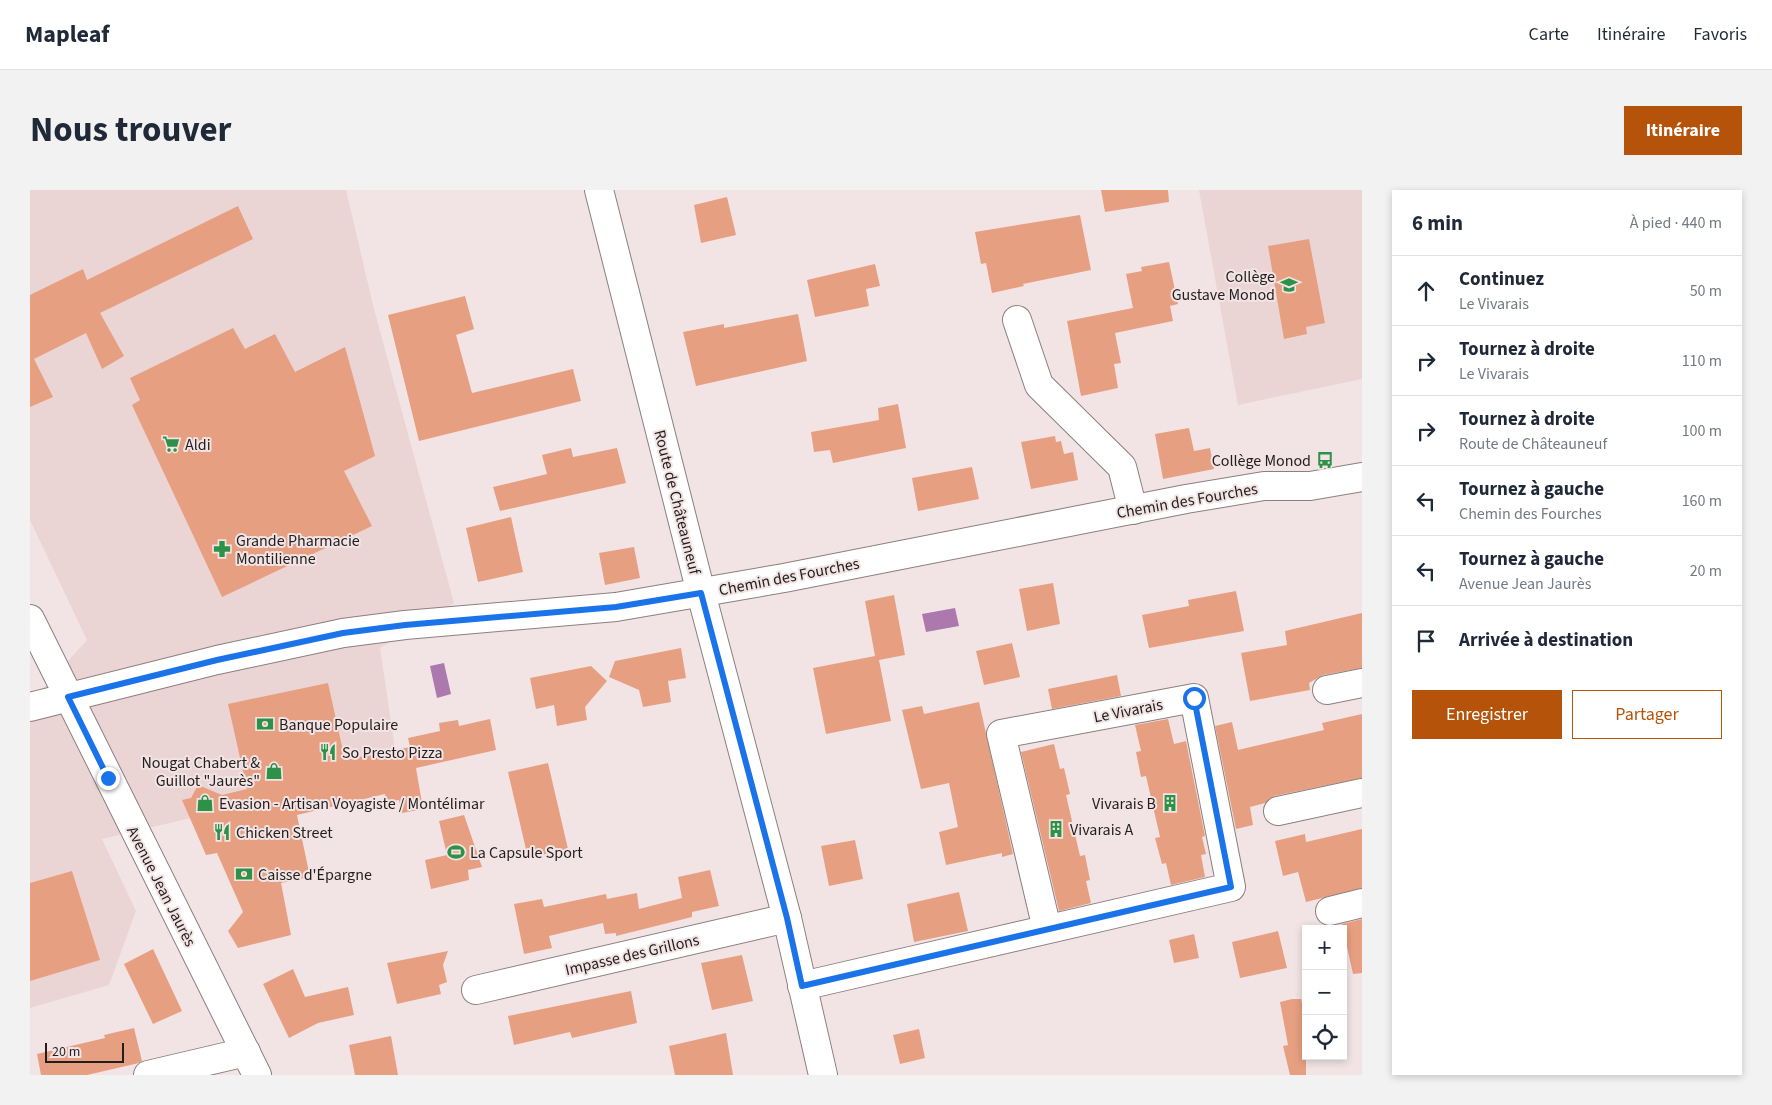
<!DOCTYPE html>
<html lang="fr">
<meta charset="utf-8">
<style>
body{margin:0;font-family:"Source Sans 3",sans-serif;background:#f2f2f3;color:#1f2937}
.controls{position:absolute;right:15px;bottom:15px;display:grid;overflow:hidden;border-radius:0px;box-shadow:0 2px 8px #0003}
.controls button{width:45px;height:45px;display:grid;place-items:center;padding:0;border:0;border-bottom:1px solid #e0e1e3;background:#fff;color:#1f2937;font:25px sans-serif}
.scale{position:absolute;left:15px;bottom:12px;width:79px;box-sizing:border-box;padding-left:5px;border:2px solid #231e1e;border-top:0;font-size:14px;line-height:18px;white-space:nowrap;color:#231e1e;-webkit-text-stroke:4px #f2e4e4;paint-order:stroke}
.stop{position:absolute;width:15px;height:15px;margin:-11px;border:4px solid #1a73e8;border-radius:50%;background:#fff}
.stop.end{background:#1a73e8;border-color:#fff;box-shadow:0 1px 5px #0008}
.list{margin:0;padding:0;list-style:none}
h2{display:flex;justify-content:space-between;align-items:center;height:65px;margin:0;padding:0 20px;font-size:21px}
h2 small{font-size:16px;font-weight:400;color:#747a83}
.list li{display:grid;grid-template-columns:32px 1fr auto;gap:15px;align-items:center;box-sizing:border-box;height:70px;padding:0 20px;border-top:1px solid #e0e1e3}
.list b{display:block;font-size:19px;white-space:nowrap}
.list p{margin:0;font-size:16px;white-space:nowrap;color:#747a83}
.list em{font-size:16px;font-style:normal;color:#747a83}
.actions{display:flex;gap:10px;padding:15px 20px}
.actions a{flex:1;padding:11px 0;border:1px solid #b45309;border-radius:0px;text-align:center;font-size:18px;color:#b45309}
.actions .main{background:#b45309;color:#fff}
.icon{flex:none;width:28px;height:28px;fill:none;stroke:currentColor;stroke-width:2;stroke-linecap:round;stroke-linejoin:round}
.map{position:relative;flex:none;width:1332px;height:885px;overflow:hidden;border-radius:0px}
header{display:flex;align-items:center;gap:30px;box-sizing:border-box;height:70px;padding:0 25px;background:#fff;border-bottom:1px solid #e0e1e3}
header strong{font-size:24px}
nav{display:flex;gap:28px;margin-inline-start:auto;font-size:18px}
.intro{display:flex;align-items:center;justify-content:space-between;box-sizing:border-box;height:120px;padding:0 30px}
h1{margin:0;font-size:35px}
.button{padding:12px 22px;border-radius:0px;background:#b45309;color:#fff;font-size:18px;font-weight:700}
main{display:flex;gap:30px;padding:0 30px}
aside{flex:1;background:#fff;border-radius:0px;box-shadow:0 2px 8px #0003}
.map>svg:first-child{display:block}
</style>
<header>
<strong>Mapleaf</strong>
<nav><a>Carte</a><a>Itinéraire</a><a>Favoris</a></nav>
</header>
<div class="intro"><h1>Nous trouver</h1><a class="button">Itinéraire</a></div>
<main>
<div class="map">
<svg width="1332" height="885" viewBox="0 0 1332 885">
<rect width="100%" height="100%" fill="#f2e4e4"/>
<path fill="#ebd4d4" d="M0,0H316L344,119L424,413L350,458L368,579L72,649L106,721L79,795L0,818V513L57,450L0,330Z
M1169,0H1332V189L1208,215Z"/>
<path fill="#ab79ad" d="M925,418L929,436L896,442L892,424Z
M414,473L421,504L407,508L400,476Z"/>
<path fill="#e79f81" d="M1071,0H1138L1139,12L1075,22Z
M697,7L706,45L671,53L664,15Z
M208,16L223,49L70,123L94,166L72,179L56,143L4,169L23,207L0,217V105L53,79L57,90Z
M1050,25L1061,80L993,94L994,96L962,103L956,73L951,74L945,42Z
M1279,49L1295,133L1276,137L1277,144L1254,149L1238,56Z
M1139,72L1148,114L1140,116L1143,131L1085,143L1091,173L1084,174L1088,198L1051,206L1037,131L1103,118L1096,84L1112,81L1111,77Z
M845,74L850,96L836,99L839,116L785,127L777,90Z
M435,106L444,139L426,145L442,203L543,179L551,211L389,251L358,125Z
M768,124L777,171L666,196L653,142L694,134V138Z
M203,138L215,159L245,144L265,182L315,157L345,266L314,281L342,336L192,407L102,215L110,210L100,188Z
M868,214L876,258L803,273L800,260L784,262L781,242L849,230L848,218Z
M1159,238L1164,261L1180,258L1184,279L1133,289L1125,244Z
M1025,246L1026,252L1031,251L1034,264L1043,262L1048,290L1001,299L991,252Z
M541,258L543,267L587,258L596,293L470,321L463,297L517,284L512,265Z
M942,277L949,309L888,321L882,288Z
M481,327L493,382L448,392L436,338Z
M604,357L610,388L575,395L569,363Z
M1023,393L1030,434L997,441L989,399Z
M1206,401L1214,441L1119,458L1112,425L1159,416L1158,410Z
M864,405L875,465L849,470L861,531L796,544L783,478L845,466L835,411Z
M1332,423V478L1293,485L1279,493L1280,500L1220,511L1211,463L1257,455L1255,441Z
M982,453L990,487L954,495L946,461Z
M651,458L656,488L638,491L641,512L613,517L609,500L579,487L585,471Z
M561,476L577,491L555,517L557,530L527,536L524,515L506,519L500,488Z
M1087,485L1091,506L1022,519L1018,499Z
M298,493L315,570L380,557L378,548L410,541L409,533L428,530L429,536L460,529L466,560L386,578L393,619L372,623L369,610L356,612L355,604L267,625L280,687L251,693L261,745L208,758L198,741L213,722L187,663L176,665L152,610L161,608L168,595L192,605L217,599L198,514Z
M949,512L983,664L972,667V663L916,675L909,642L928,637L919,593L891,599L872,520L892,516L894,524Z
M1332,524V588L1244,606L1235,613L1220,617L1223,635L1206,639L1185,536L1202,532L1208,560L1294,540L1292,533Z
M1138,529L1144,554L1156,551L1175,646L1172,647L1176,664L1171,665L1175,687L1141,695L1136,673L1132,674L1125,648L1130,647L1116,586L1111,587L1106,562L1111,561L1105,535Z
M1024,554L1030,579L1034,578L1040,604L1036,605L1050,666L1055,665L1060,690L1056,691L1061,713L1029,721L991,562Z
M518,573L538,659L498,668L478,582Z
M434,625L452,677L438,680L439,690L401,699L395,670L417,665L409,631Z
M1332,639V698L1276,712L1268,682L1253,686L1245,651L1275,644L1276,652Z
M825,650L833,689L799,696L791,656Z
M680,680L689,716L662,722V727L586,746V743L575,744L573,733L519,746L522,758L494,764L484,714L512,709L514,717L576,704L577,709L607,703L609,719L652,708L648,687Z
M42,681L70,770L0,791V693Z
M929,702L938,741L884,752L877,714Z
M1332,729V783L1323,784L1312,734Z
M1248,741L1257,778L1210,788L1202,752Z
M1164,744L1169,768L1144,773L1139,750Z
M123,759L152,821L123,834L94,774Z
M418,761L413,775L417,792L409,795L411,804L367,814L357,773Z
M712,765L723,811L682,820L671,773Z
M263,779L275,807L318,797L324,825L288,833L259,848L233,794Z
M601,801L607,833L542,848L540,842L484,855L478,826Z
M1262,809H1271L1276,830V885H1260L1253,856L1258,855L1250,812Z
M104,838L112,871L109,873L57,885H11L7,864L75,848L74,845Z
M889,839L895,868L870,874L863,845Z
M696,843L703,885H645L639,856Z
M361,846L368,885H325L319,855Z"/>
<g fill="none" stroke-linecap="round" stroke-linejoin="round">
<g stroke="#8c7f7f" stroke-width="30">
<path id="street" d="M987,130L1009,195L1092,277L1103,320
M1297,500L1332,493
M1248,621L1332,603
M1300,721L1332,713
M772,796L1201,697L1164,508L971,544L1017,739
M446,800L757,728
M118,885L216,862"/>
</g>
<g stroke="#8c7f7f" stroke-width="30">
<path id="secondary" d="M569,0L671,403L757,728L793,885
M0,429L227,885
M0,517L187,470L313,443L375,435L586,417L754,388L1156,309L1234,296H1280L1332,287"/>
</g>
<use href="#street" stroke="#fff" stroke-width="28"/>
<use href="#secondary" stroke="#fff" stroke-width="28"/>
</g>
<g fill="none" stroke-linecap="round" stroke-linejoin="round">
<path stroke="#1a73e8" stroke-width="6" d="M78,588L38,507L187,470L313,443L375,435L586,417L671,403L757,728L772,796L1201,697L1164,508"/>
</g>
<defs>
<g id="school-bare" transform="scale(1.35)"><path d="M0-5L7-2L0 1L-7-2ZM-4 1L0 2.5L4 1V4Q0 6-4 4Z" fill="#2d9247" stroke="#f2e4e4" stroke-width="2.5" paint-order="stroke"/></g>
<g id="supermarket-bare" transform="scale(1.35)"><path d="M-6-5.5h2.5l.6 2H6L4.5 2H-2.5L-4.4-4H-6ZM-1.5 3.2a1.3 1.3 0 1 0 .1 0ZM3 3.2a1.3 1.3 0 1 0 .1 0Z" fill="#2d9247" stroke="#f2e4e4" stroke-width="2.5" paint-order="stroke"/></g>
<g id="bus-bare" transform="scale(1.35)"><path d="M-5-6H5V4H4V6H2V4H-2V6H-4V4H-5ZM-3.5-4V0h7V-4ZM-3.5 1.2v1.5H-2V1.2ZM2 1.2v1.5H3.5V1.2Z" fill="#2d9247" stroke="#f2e4e4" stroke-width="2.5" paint-order="stroke"/></g>
<g id="pharmacy-bare" transform="scale(1.35)"><path d="M-2-6h4v4h4v4h-4v4h-4v-4h-4v-4h4Z" fill="#2d9247" stroke="#f2e4e4" stroke-width="2.5" paint-order="stroke"/></g>
<g id="bank-bare" transform="scale(1.35)"><path d="M-6-4H6V4H-6ZM0-2.3a2.3 2.3 0 1 0 0 4.6a2.3 2.3 0 1 0 0-4.6Z" fill="#2d9247" stroke="#f2e4e4" stroke-width="2.5" paint-order="stroke"/></g>
<g id="restaurant-bare" transform="scale(1.35)"><path d="M-5-6h1v4h1v-4h1v4h1v-4h1v5L-1.5 .5V6h-2V.5L-5-1ZM5-6V6H3V1.5H1.5Q1.5-4 5-6Z" fill="#2d9247" stroke="#f2e4e4" stroke-width="2.5" paint-order="stroke"/></g>
<g id="shop-bare" transform="scale(1.35)"><path d="M-5-2.5h2.3a2.7 3.5 0 0 1 5.4 0H5L5.5 6h-11ZM-1.5-2.5h3a1.5 2.3 0 0 0-3 0Z" fill="#2d9247" stroke="#f2e4e4" stroke-width="2.5" paint-order="stroke"/></g>
<g id="building-bare" transform="scale(1.35)"><path d="M-4-6H4V6H1V3H-1V6H-4ZM-2.5-4.3h1.7v1.8h-1.7ZM.8-4.3h1.7v1.8H.8ZM-2.5-1h1.7V.8h-1.7ZM.8-1h1.7V.8H.8Z" fill="#2d9247" stroke="#f2e4e4" stroke-width="2.5" paint-order="stroke"/></g>
<g id="stadium-bare" transform="scale(1.35)"><path d="M0-5a6.5 5 0 1 0 0 10a6.5 5 0 1 0 0-10ZM-3.5-1.8h7v3.6h-7Z" fill="#2d9247" stroke="#f2e4e4" stroke-width="2.5" paint-order="stroke"/></g>
</defs>
<g fill-rule="evenodd">
<use href="#school-bare" x="1259" y="95"/>
<use href="#supermarket-bare" x="141" y="254"/>
<use href="#bus-bare" x="1295" y="270"/>
<use href="#pharmacy-bare" x="192" y="359"/>
<use href="#bank-bare" x="235" y="534"/>
<use href="#restaurant-bare" x="298" y="562"/>
<use href="#shop-bare" x="244" y="581"/>
<use href="#shop-bare" x="175" y="613"/>
<use href="#building-bare" x="1140" y="613"/>
<use href="#building-bare" x="1026" y="639"/>
<use href="#restaurant-bare" x="192" y="642"/>
<use href="#stadium-bare" x="426" y="662"/>
<use href="#bank-bare" x="214" y="684"/>
</g>
<g text-anchor="middle" stroke-width="4" stroke-linejoin="round" paint-order="stroke">
<g font-size="16" fill="#231e1e" stroke="#f2e4e4" text-anchor="start">
<text x="1245" y="92" text-anchor="end">Collège<tspan x="1245" dy="18">Gustave Monod</tspan></text>
<text x="155" y="260">Aldi</text>
<text x="1281" y="276" text-anchor="end">Collège Monod</text>
<text x="206" y="356">Grande Pharmacie<tspan x="206" dy="18">Montilienne</tspan></text>
<text x="249" y="540">Banque Populaire</text>
<text x="312" y="568">So Presto Pizza</text>
<text x="230" y="578" text-anchor="end">Nougat Chabert &amp;<tspan x="230" dy="18">Guillot "Jaurès"</tspan></text>
<text x="189" y="619">Evasion - Artisan Voyagiste / Montélimar</text>
<text x="1126" y="619" text-anchor="end">Vivarais B</text>
<text x="1040" y="645">Vivarais A</text>
<text x="206" y="648">Chicken Street</text>
<text x="440" y="668">La Capsule Sport</text>
<text x="228" y="690">Caisse d'Épargne</text>
</g>
<g font-size="16" fill="#231e1e" stroke="#f2e4e4">
<text transform="translate(1157 310) rotate(-10)" y="6">Chemin des Fourches</text>
<text transform="translate(648 312) rotate(76)" y="6">Route de Châteauneuf</text>
<text transform="translate(759 386) rotate(-11)" y="6">Chemin des Fourches</text>
<text transform="translate(1098 520) rotate(-11)" y="6">Le Vivarais</text>
<text transform="translate(132 696) rotate(63)" y="6">Avenue Jean Jaurès</text>
<text transform="translate(602 764) rotate(-13)" y="6">Impasse des Grillons</text>
</g>
</g>
</svg>
<div class="controls">
<button>+</button>
<button>−</button>
<button><svg class="icon" aria-label="locate" viewBox="0 0 24 24"><circle cx="12" cy="12" r="6"/><path d="M12 2v4M12 18v4M2 12h4M18 12h4"/></svg></button>
</div>
<div class="scale">20 m</div>
<div class="stop" style="left:1164px;top:508px"></div>
<div class="stop end" style="left:78px;top:588px"></div>
</div>
<aside>
<h2>6 min<small>À pied · 440 m</small></h2>
<ul class="list">
<li><svg class="icon" aria-label="ahead" viewBox="0 0 24 24"><path d="M12 20V5M6 11l6-6 6 6"/></svg><div><b>Continuez</b><p>Le Vivarais</p></div><em>50 m</em></li>
<li><svg class="icon" aria-label="right" viewBox="0 0 24 24"><path d="M7 20v-9h11M14 6l5 5-5 5"/></svg><div><b>Tournez à droite</b><p>Le Vivarais</p></div><em>110 m</em></li>
<li><svg class="icon" aria-label="right" viewBox="0 0 24 24"><path d="M7 20v-9h11M14 6l5 5-5 5"/></svg><div><b>Tournez à droite</b><p>Route de Châteauneuf</p></div><em>100 m</em></li>
<li><svg class="icon" aria-label="left" viewBox="0 0 24 24"><path d="M17 20v-9H6M10 6l-5 5 5 5"/></svg><div><b>Tournez à gauche</b><p>Chemin des Fourches</p></div><em>160 m</em></li>
<li><svg class="icon" aria-label="left" viewBox="0 0 24 24"><path d="M17 20v-9H6M10 6l-5 5 5 5"/></svg><div><b>Tournez à gauche</b><p>Avenue Jean Jaurès</p></div><em>20 m</em></li>
<li><svg class="icon" aria-label="arrive" viewBox="0 0 24 24"><path d="M6 21V4h12l-3 4 3 4H6"/></svg><div><b>Arrivée à destination</b></div></li>
</ul>
<div class="actions"><a class="main">Enregistrer</a><a>Partager</a></div>
</aside>
</main>
